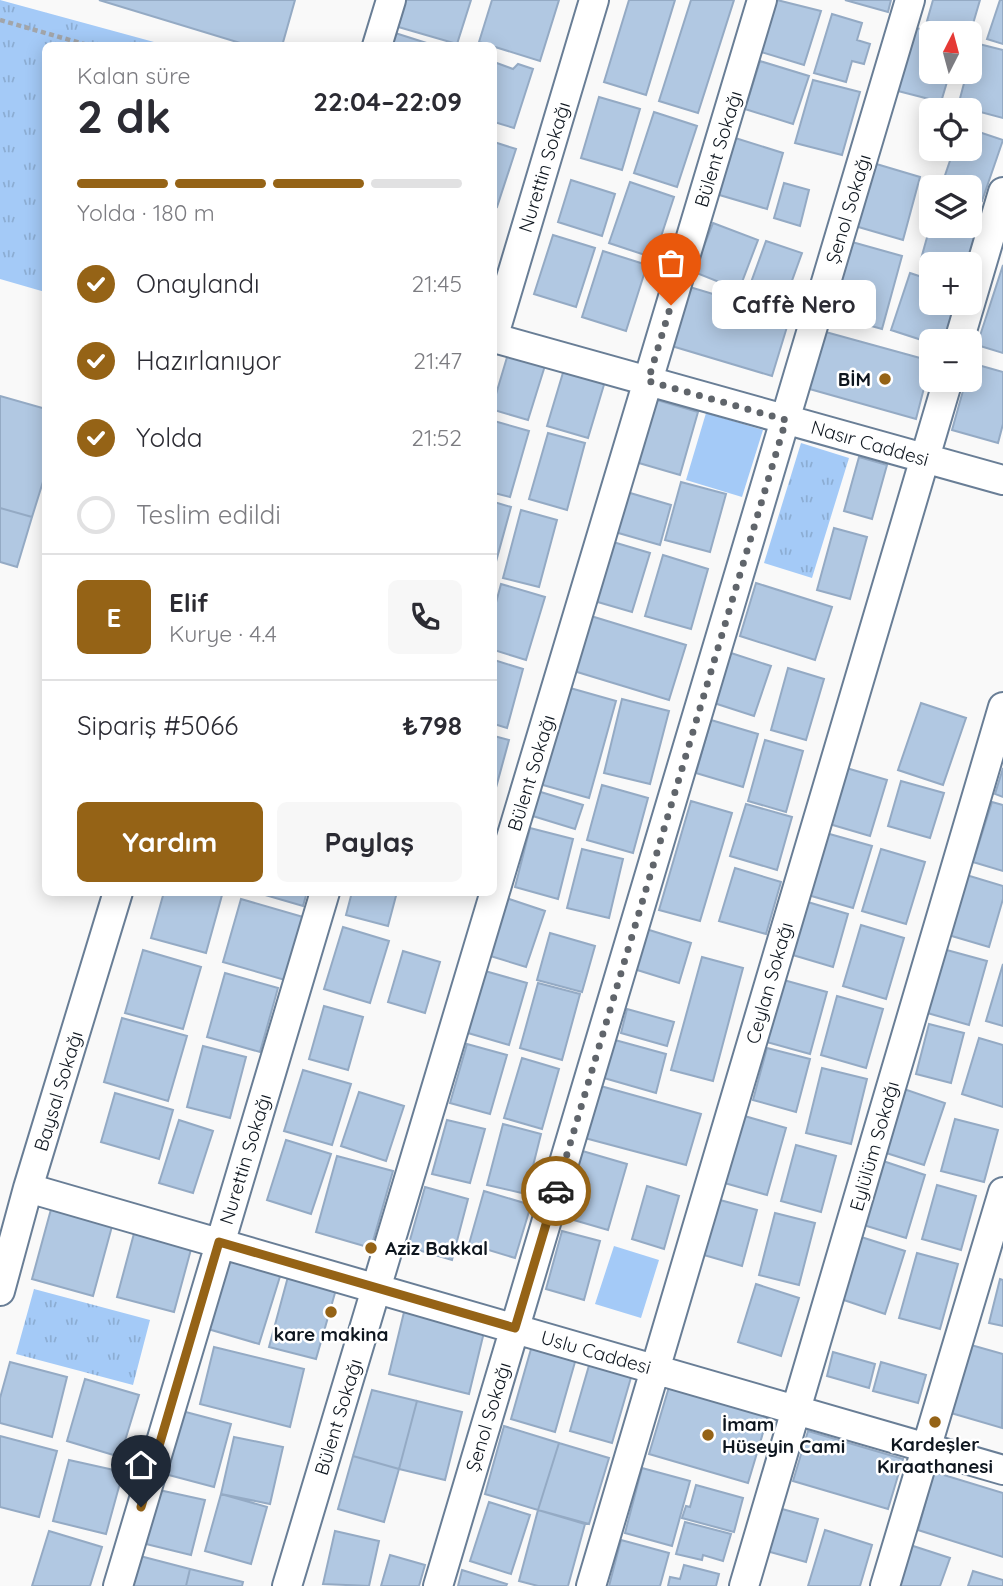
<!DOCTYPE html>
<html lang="tr">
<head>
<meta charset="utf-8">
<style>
	body { margin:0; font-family:Quicksand,sans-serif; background:#f7f7f7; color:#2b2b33; height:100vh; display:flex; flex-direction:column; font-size:26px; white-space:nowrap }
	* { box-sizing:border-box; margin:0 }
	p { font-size:23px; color:#7c7c81 }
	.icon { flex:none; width:38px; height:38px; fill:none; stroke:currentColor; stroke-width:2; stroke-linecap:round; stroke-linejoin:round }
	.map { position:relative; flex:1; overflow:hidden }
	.drawer { position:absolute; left:42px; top:42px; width:455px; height:854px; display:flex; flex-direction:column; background:#fff; border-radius:10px; box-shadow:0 4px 18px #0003 }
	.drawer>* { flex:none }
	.needle { width:46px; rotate:6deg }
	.controls { position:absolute; left:919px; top:21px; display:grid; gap:14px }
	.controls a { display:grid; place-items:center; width:63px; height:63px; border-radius:10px; background:#fff; box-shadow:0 4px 18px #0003; font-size:35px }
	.pin { position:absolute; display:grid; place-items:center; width:60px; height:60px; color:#fff; margin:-72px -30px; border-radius:50% 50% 50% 0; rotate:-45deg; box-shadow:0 0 7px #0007 }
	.pin .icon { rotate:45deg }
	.courier { position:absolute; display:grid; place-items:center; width:70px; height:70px; margin:-35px; border:5px solid #956316; border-radius:50%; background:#fff; color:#222; box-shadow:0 2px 9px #0007 }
	.bubble { position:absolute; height:49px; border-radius:10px; background:#fff; box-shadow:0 4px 18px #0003; font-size:23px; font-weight:700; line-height:49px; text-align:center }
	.head em { font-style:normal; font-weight:700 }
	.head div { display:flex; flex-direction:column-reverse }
	.head { display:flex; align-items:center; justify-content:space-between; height:119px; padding:0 35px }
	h1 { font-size:46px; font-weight:700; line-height:52px }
	.bar { display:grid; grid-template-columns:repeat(4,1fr); gap:10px 7px; align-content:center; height:84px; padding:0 35px }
	.bar i { height:9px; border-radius:5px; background:#e1e1e2 }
	.bar .selected { background:#956316 }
	.bar p { grid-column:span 4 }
	.line { display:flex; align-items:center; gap:18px; padding:0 35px; border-top:2px solid #e1e1e2 }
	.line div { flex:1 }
	.round { display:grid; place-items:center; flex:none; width:74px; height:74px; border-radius:10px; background:#f7f7f7 }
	ol { padding:0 35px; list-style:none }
	li { display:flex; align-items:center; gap:21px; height:77px }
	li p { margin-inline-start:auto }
	li .icon { padding:7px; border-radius:50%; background:#956316; color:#fff; stroke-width:4 }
	li:last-child { color:#7c7c81 }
	li i { width:38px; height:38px; border:4px solid #e1e1e2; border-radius:50% }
	.primary-button { display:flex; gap:14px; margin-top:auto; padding:14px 35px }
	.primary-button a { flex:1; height:80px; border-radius:10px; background:#956316; color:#fff; font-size:28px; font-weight:700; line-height:80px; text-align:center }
	.primary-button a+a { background:#f7f7f7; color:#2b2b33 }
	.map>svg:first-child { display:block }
	.grass { fill:url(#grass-tufts) }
	.park { fill:#a4caf7 }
	.building { fill:#b1c8e2; stroke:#94aac4; stroke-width:2 }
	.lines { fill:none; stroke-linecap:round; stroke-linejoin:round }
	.street-casing { stroke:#697e96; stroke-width:32 }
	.path { stroke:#a2a5a9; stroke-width:4.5; stroke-dasharray:5 3.5; stroke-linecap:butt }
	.street { stroke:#fff; stroke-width:28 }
	.done { stroke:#60656b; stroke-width:7; stroke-dasharray:0 12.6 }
	.route { stroke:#956316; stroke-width:9 }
	.poi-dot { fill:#956316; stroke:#fff; stroke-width:2.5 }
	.labels { text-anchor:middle; stroke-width:5; stroke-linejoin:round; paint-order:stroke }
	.street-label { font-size:19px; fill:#0e161f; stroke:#fff }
	.poi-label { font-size:19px; font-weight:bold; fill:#0e161f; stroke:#fff; text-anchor:start }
</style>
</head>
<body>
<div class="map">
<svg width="1003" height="1586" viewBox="0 0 1003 1586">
	<defs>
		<pattern id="grass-tufts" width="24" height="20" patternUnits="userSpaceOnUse" patternTransform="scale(1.75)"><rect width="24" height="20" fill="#a4caf7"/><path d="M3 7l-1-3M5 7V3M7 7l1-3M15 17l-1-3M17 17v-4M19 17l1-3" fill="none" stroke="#8cadd3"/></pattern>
	</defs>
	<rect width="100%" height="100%" fill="#f9f9f9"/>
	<path class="grass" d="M0 0 165 45 46 46 45 292 0 279Z
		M801 443 849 458 812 578 764 563Z
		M34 1289 150 1320 133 1385 16 1354Z"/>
	<path class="park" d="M706 413 763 430 742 497 686 480Z
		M614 1246 659 1260 641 1318 595 1304Z"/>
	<path class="building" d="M99 0H295L282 46H250Z
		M403 0H471L457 44 395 26Z
		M492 0H559L540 61 479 42Z
		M629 0H675L646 95 604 82Z
		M691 0H734L698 113 659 101Z
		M777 0 821 11 804 65 761 52Z
		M845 0H891L888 12Z
		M933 0H980L970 34 927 21Z
		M1000 0H1003V44L987 39Z
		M832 14 862 23 857 40 870 44 864 64 852 61 846 82 814 73Z
		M912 27 936 33H931V72H950L941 102 894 90Z
		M392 32 436 46H388Z
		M975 43 1003 50V118L958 106 967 72H970Z
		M760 61 809 76 793 124 745 109Z
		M494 62 513 69 518 64 533 69 514 128 494 122Z
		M813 80 860 92 842 155 795 143Z
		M599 97 640 109 622 170 581 158Z
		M654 112 697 126 677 187 634 173Z
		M970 129 1003 140 982 201 970 197V187H941L954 149H970Z
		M732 137 783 153 767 209 716 194Z
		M494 142 516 149 497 207 494 206Z
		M873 163 920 177 903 240 855 226Z
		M571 180 615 194 602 236 558 222Z
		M630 182 674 197 654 258 609 243Z
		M784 183 809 190 800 226 774 218Z
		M970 204 986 209 970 264H941L921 259 931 223V226H970Z
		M713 223 758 240 739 290 694 272Z
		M553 235 595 248 576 307 534 294Z
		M766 241 802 253 785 300 749 288Z
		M852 242 902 256 882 329 832 315Z
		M603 251 647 265 626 331 582 317Z
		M1003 265V353L977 345Z
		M910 273 931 280V303H956L944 341H931V343L891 330Z
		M683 285 790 317 772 376 665 344Z
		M822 331 931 361 916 419 806 388Z
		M511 344 548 356 528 420 494 410V401Z
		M971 363 1003 372V424L998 443 952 430 966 380H970Z
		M565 366 606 378 588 438 547 426Z
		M0 396 46 409V472L32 517 0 508Z
		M650 398 698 412 680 475 632 461Z
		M494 421 529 431 510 497 494 493Z
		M548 433 585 443 567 510 529 499Z
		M859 457 887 465 872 519 844 511Z
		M681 482 726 494 710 552 665 540Z
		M620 490 671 505 660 545 608 530Z
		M494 502 511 507 494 569Z
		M0 508 32 517 17 567 0 562Z
		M521 510 557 520 539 587 503 578Z
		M834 528 867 537 850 599 817 590Z
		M603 539 650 553 632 612 584 598Z
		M663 555 708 569 691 629 645 616Z
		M756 583 832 607 815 660 740 636Z
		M501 584 545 597 526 660 494 650V610Z
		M581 613 686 645 669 700 564 668Z
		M731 653 771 666 754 716 714 703Z
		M494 660 523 669 507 728 494 724Z
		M788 668 824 679 806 740 771 730Z
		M563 686 616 701 589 798 536 783Z
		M622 699 669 711 650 784 604 773Z
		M921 703 966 718 943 785 898 770Z
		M711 720 758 734 743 787 696 773Z
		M494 736 509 740 494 795Z
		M765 740 803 751 786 812 748 801Z
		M843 767 887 780 870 836 826 823Z
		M1003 768V797L995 794Z
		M901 781 944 793 930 838 888 826Z
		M602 785 648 798 633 853 587 840Z
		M531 789 583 805 575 829 523 813Z
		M691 801 732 813 700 921 659 910Z
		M992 802 1003 805V871L973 862Z
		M746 804 792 817 777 870 730 856Z
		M530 828 573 839 558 899 515 887Z
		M826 833 872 846 853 908 808 895Z
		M582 849 623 859 609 918 567 908Z
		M881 849 925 862 906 924 862 911Z
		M735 868 781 882 766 934 719 921Z
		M963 874 1003 886V899L989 947 945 934Z
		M164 892H214L222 895 206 953 151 938Z
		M255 892H307L303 906Z
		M352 892H397L388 926 346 915Z
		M503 897 545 911 526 967 484 954Z
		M241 899 303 917 285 980 223 962Z
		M801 900 848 914 833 967 786 953Z
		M861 925 904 938 886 999 843 986Z
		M343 927 389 941 370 1003 324 989Z
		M646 929 691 943 679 983 634 969Z
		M550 933 595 946 582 992 537 980Z
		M943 949 987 961 969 1025 924 1012Z
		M143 950 201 967 183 1029 125 1013Z
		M403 951 440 962 425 1013 388 1002Z
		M702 957 743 968 713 1081 671 1070Z
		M1003 964V1026L986 1021Z
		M485 971 527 983 509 1045 468 1033Z
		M225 973 278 988 260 1052 207 1037Z
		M780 979 827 992 810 1054 763 1041Z
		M538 983 580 994 562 1060 520 1048Z
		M837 996 883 1009 866 1068 821 1055Z
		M324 1006 363 1017 348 1070 309 1059Z
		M627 1009 674 1022 667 1046 621 1033Z
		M122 1018 187 1036 168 1101 104 1082Z
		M929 1024 964 1033 951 1083 916 1074Z
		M979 1038 1003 1045V1107L962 1094Z
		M615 1040 666 1054 656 1093 604 1078Z
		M467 1044 507 1055 490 1114 450 1103Z
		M203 1046 246 1057 230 1118 187 1107Z
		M767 1048 810 1059 796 1112 753 1100Z
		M522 1058 559 1069 542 1129 504 1118Z
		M822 1068 867 1079 851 1144 806 1133Z
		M303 1070 351 1084 332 1145 284 1131Z
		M597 1085 701 1114 686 1165 581 1137Z
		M901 1088 945 1103 924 1165 880 1151Z
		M359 1092 404 1106 386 1161 341 1146Z
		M115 1093 173 1110 159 1159 101 1142Z
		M741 1115 786 1128 767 1195 721 1182Z
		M955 1119 998 1130 984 1182 941 1171Z
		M179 1120 213 1131 193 1193 159 1183Z
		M447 1120 485 1129 470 1183 432 1174Z
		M503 1124 541 1134 526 1194 487 1185Z
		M286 1140 331 1154 311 1214 267 1200Z
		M796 1145 836 1156 821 1212 781 1201Z
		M579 1150 627 1164 608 1230 560 1216Z
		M337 1156 393 1171 371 1248 316 1232Z
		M877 1159 925 1175 906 1238 857 1223Z
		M937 1185 976 1196 961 1250 922 1239Z
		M647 1186 679 1196 664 1249 632 1239Z
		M425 1187 468 1199 452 1260 408 1247Z
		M484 1191 531 1205 515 1258 469 1244Z
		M720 1200 757 1210 742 1266 704 1255Z
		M53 1202 114 1219 93 1296 32 1279Z
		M775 1213 815 1223 799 1285 759 1275Z
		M136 1226 193 1242 174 1312 117 1297Z
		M562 1231 600 1241 584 1300 546 1289Z
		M858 1236 905 1251 885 1314 838 1298Z
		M917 1253 958 1264 940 1329 899 1318Z
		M230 1255 282 1270 259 1344 208 1329Z
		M289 1273 337 1286 316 1359 269 1347Z
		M1000 1279 1003 1280V1326L989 1323Z
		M756 1284 799 1298 781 1356 738 1342Z
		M405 1308 485 1328 469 1394 389 1374Z
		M533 1342 577 1355 555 1432 511 1419Z
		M971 1345 1003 1354 1002 1428 951 1413Z
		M214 1347 304 1369 290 1427 200 1404Z
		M833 1352 875 1364 869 1388 827 1376Z
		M10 1362 67 1377 52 1437 0 1423V1398Z
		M590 1362 632 1374 612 1443 570 1431Z
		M881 1362 926 1375 918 1403 873 1391Z
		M85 1379 139 1395 120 1457 67 1441Z
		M669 1387 768 1416 748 1483 649 1454Z
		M372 1390 417 1401 399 1469 353 1456Z
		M417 1401 462 1412 445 1480 399 1469Z
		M182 1411 231 1424 214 1487 165 1474Z
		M504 1426 559 1443 538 1510 485 1494Z
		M808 1431 903 1459 888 1509 793 1481Z
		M0 1436 57 1451 39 1517 0 1507Z
		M234 1437 283 1447 270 1504 221 1494Z
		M559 1443 609 1458 589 1524 538 1510Z
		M353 1456 399 1469 384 1522 338 1509Z
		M69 1460 123 1472 106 1534 53 1521Z
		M642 1468 690 1481 672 1546 625 1533Z
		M934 1472 1003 1493V1557L918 1530Z
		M696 1485 743 1498 734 1532 682 1518 686 1506 690 1507Z
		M159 1490 205 1500 191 1555 146 1544Z
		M221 1494 267 1507 251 1564 205 1551Z
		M489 1502 530 1515 511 1574 470 1561Z
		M775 1507 818 1519 806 1562 763 1550Z
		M538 1510 585 1524 568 1586H538L519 1581Z
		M685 1522 731 1534 723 1561 703 1555 702 1560 676 1554Z
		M825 1530 872 1545 860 1586H808Z
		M49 1531 102 1547 90 1586H32Z
		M335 1531 379 1541 369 1586 323 1584Z
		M621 1540 669 1553 660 1586H609Z
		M907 1544 950 1558 940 1586H892Z
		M390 1555 425 1565 419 1586H381Z
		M140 1556 190 1569 186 1586H133Z
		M684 1565 719 1574 716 1586H668L670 1577 680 1579Z
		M190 1569 243 1582 242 1586H186Z
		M462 1570 507 1584 506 1586H458Z
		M973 1571 1003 1580V1586H968Z"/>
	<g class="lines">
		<g class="street-casing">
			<path id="street" d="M377 46 391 0
				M494 335 594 0
				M494 338 1003 480
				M959 341 1003 192
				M28 1188 1003 1470
				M0 1291 28 1188 118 892
				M118 1586 325 892
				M287 1586 762 0
				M438 1586 910 0
				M591 1586 948 380
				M744 1586 1003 707
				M885 1586 1003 1192"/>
		</g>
		<path class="path" d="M0 20 91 46"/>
		<use href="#street" class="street"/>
	</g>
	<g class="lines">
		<path class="done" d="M556 1191 786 420 648 381 671 305"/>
		<path class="route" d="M141 1507 219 1242 515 1328 556 1191"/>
	</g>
	<g class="poi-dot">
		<circle cx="885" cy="379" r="7"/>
		<circle cx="371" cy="1248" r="7"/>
		<circle cx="331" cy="1312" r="7"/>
		<circle cx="935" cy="1422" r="7"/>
		<circle cx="708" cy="1435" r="7"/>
	</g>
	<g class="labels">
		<g class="street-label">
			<text transform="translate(718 149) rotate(-73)" y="7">Bülent Sokağı</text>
			<text transform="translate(544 167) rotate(-73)" y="7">Nurettin Sokağı</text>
			<text transform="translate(848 209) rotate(-73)" y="7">Şenol Sokağı</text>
			<text transform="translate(870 443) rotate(16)" y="7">Nasır Caddesi</text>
			<text transform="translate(531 773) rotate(-73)" y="7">Bülent Sokağı</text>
			<text transform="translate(769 983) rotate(-74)" y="7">Ceylan Sokağı</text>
			<text transform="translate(58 1091) rotate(-73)" y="7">Baysal Sokağı</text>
			<text transform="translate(874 1146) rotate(-74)" y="7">Eylülüm Sokağı</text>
			<text transform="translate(245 1159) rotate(-73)" y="7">Nurettin Sokağı</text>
			<text transform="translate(596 1352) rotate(16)" y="7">Uslu Caddesi</text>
			<text transform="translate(338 1417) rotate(-73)" y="7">Bülent Sokağı</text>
			<text transform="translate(488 1417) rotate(-73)" y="7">Şenol Sokağı</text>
		</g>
		<g class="poi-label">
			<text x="871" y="386" text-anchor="end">BİM</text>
			<text x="385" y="1255">Aziz Bakkal</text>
			<text x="331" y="1341" text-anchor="middle">kare makina</text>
			<text x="722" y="1431">İmam<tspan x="722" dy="22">Hüseyin Cami</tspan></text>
			<text x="935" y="1451" text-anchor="middle">Kardeşler<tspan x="935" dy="22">Kıraathanesi</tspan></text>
		</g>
	</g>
</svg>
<div class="controls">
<a><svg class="needle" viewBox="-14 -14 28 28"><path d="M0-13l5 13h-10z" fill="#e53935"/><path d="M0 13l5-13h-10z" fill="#7c7c81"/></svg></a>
<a><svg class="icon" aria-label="locate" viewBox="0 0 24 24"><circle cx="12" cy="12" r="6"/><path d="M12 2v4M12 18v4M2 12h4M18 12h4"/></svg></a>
<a><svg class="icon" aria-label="layers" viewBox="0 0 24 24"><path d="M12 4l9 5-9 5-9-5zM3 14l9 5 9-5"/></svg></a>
<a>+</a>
<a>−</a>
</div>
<div class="pin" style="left:671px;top:305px;background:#ea580c"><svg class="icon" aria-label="bag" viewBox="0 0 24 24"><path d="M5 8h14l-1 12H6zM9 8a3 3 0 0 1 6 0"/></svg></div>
<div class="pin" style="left:141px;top:1507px;background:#1f2937"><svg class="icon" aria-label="home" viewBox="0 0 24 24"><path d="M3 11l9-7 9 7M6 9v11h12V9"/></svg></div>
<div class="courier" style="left:556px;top:1191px"><svg class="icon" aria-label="car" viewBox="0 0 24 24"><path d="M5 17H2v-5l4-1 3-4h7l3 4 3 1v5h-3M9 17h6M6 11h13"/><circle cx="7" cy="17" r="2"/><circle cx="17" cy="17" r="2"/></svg></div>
<div class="bubble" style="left:712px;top:280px;width:164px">Caffè Nero</div>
<section class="drawer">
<div class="head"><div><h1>2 dk</h1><p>Kalan süre</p></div><em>22:04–22:09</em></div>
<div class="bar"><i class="selected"></i><i class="selected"></i><i class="selected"></i><i></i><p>Yolda · 180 m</p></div>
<ol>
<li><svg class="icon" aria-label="check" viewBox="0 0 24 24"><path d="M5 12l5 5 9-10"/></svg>Onaylandı<p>21:45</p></li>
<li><svg class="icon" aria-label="check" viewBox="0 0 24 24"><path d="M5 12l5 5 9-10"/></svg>Hazırlanıyor<p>21:47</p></li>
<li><svg class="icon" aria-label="check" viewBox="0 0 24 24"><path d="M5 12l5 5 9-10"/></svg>Yolda<p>21:52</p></li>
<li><i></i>Teslim edildi</li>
</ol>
<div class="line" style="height:126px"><b class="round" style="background:#956316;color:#fff">E</b><div><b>Elif</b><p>Kurye · 4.4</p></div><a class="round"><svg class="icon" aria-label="phone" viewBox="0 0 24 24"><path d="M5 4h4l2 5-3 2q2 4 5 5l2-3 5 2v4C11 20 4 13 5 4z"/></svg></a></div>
<div class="line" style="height:91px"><div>Sipariş #5066</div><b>₺798</b></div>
<div class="primary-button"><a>Yardım</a><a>Paylaş</a></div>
</section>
</div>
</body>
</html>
